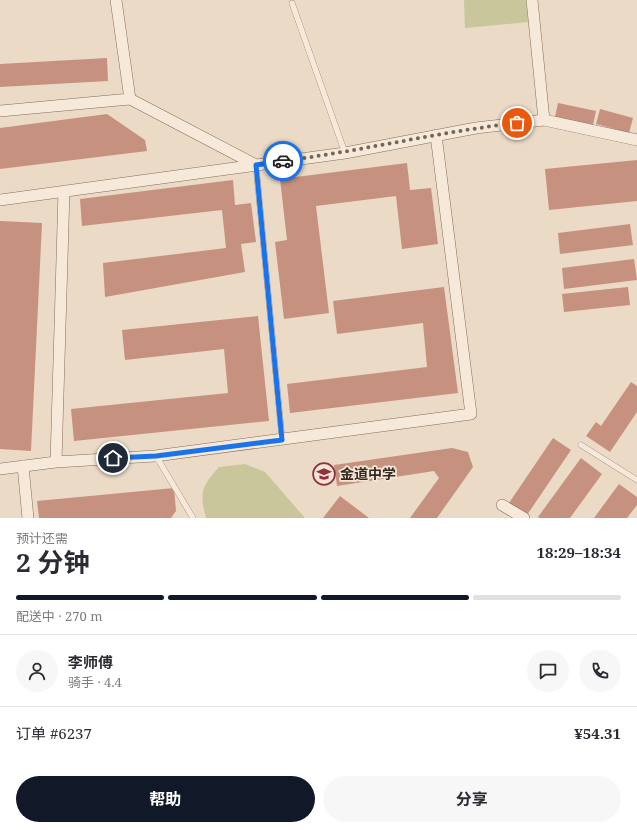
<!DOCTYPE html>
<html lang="zh">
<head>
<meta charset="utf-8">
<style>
	body { margin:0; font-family:"Noto Serif","Noto Sans SC",serif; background:#f7f7f7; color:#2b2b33; height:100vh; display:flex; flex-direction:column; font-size:15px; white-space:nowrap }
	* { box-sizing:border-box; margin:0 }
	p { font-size:13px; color:#7c7c81 }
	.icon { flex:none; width:22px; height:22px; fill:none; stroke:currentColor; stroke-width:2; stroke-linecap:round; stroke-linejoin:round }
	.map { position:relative; height:518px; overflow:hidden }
	.drawer { display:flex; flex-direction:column; background:#fff; flex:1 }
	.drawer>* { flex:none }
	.pin { position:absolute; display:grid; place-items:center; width:34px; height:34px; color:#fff; margin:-17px; border:2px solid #fff; border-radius:50%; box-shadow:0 1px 4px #0007 }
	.courier { position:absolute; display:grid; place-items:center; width:40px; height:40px; margin:-20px; border:3px solid #1a73e8; border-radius:50%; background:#fff; color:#222; box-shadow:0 1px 5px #0007 }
	.summary em { font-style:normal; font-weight:700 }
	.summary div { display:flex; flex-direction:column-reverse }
	.summary { display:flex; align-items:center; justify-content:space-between; height:68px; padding:0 16px }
	h1 { font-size:26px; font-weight:700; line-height:30px }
	.bar { display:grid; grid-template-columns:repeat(4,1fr); gap:6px 4px; align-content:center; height:48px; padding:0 16px }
	.bar i { height:5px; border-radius:3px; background:#e1e1e2 }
	.bar .on { background:#111827 }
	.bar p { grid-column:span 4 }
	.line { display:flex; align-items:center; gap:10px; padding:0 16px; border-top:1px solid #e1e1e2 }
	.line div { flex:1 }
	.round { display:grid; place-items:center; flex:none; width:42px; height:42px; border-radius:21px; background:#f7f7f7 }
	.button { display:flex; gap:8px; margin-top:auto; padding:8px 16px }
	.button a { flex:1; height:46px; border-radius:24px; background:#111827; color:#fff; font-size:16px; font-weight:700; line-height:46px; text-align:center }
	.button a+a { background:#f7f7f7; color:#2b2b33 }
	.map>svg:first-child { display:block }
	.green { fill:#c9c69b }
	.building { fill:#c7917f }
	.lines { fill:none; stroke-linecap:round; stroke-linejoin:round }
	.lane-casing { stroke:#856c5d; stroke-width:6 }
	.street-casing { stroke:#856c5d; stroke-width:12 }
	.lane { stroke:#f6e9d9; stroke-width:5.5 }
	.street { stroke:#f6e9d9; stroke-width:11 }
	.done { stroke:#75665a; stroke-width:4; stroke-dasharray:0 7.2 }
	.route { stroke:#1a73e8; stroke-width:5 }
	.labels { text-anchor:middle; stroke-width:3.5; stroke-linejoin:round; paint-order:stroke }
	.poi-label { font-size:14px; font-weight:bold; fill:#362720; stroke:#f3e6d5; text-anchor:start }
</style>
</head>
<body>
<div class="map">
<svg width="637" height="518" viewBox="0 0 637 518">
	<rect width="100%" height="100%" fill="#ebdac6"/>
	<path class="green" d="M464 0H526L528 22 465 28Z
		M245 464 265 472 305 518H206C199 492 202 486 219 467Z"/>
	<path class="building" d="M107 58 108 81 0 87V64Z
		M558 103 596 111 593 125 555 117Z
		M600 109 633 118 629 133 596 124Z
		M107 114 145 140 147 151 0 169V128Z
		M637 160V201L549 210 545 169Z
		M407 163 410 190 431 188 438 244 402 249 396 196 316 206 329 313 284 319 275 242 287 240 280 179Z
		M233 180 235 205 251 203 256 242 241 244 245 272 105 297 103 263 226 248 222 210 82 226 80 199Z
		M0 221 42 223 31 451 0 449Z
		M630 224 633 245 560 254 558 233Z
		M634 259 637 280 564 289 562 268Z
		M444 287 458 393 290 413 287 384 427 367 423 323 337 334 333 301Z
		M628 287 630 305 564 312 562 294Z
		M258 316 269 421 74 441 71 409 228 393 224 349 125 360 122 330Z
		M631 382 637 386V412L610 452 586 436 596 422 601 426Z
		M553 438 571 450 527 515 509 503Z
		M452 448 468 452 473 467 437 518H410L439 478 434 471 337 486 334 465Z
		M581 458 602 474 570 518H540L538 517Z
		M619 484 637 497V505L627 518H594Z
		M174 488 176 511 171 518H39L37 501Z
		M340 496 369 518H323Z"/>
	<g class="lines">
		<g class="lane-casing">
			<path id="lane" d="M292 3 345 153
				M256 165 282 439
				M581 445 637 480
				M156 456 193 518"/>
		</g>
		<g class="street-casing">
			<path id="street" d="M116 0 130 99
				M532 0 544 120
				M0 111 130 99 256 165
				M0 200 345 153 476 128 544 120 637 140
				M56 462 64 191
				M23 466 28 518
				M0 469 56 462 155 456 471 414 436 135
				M502 505 524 518"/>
		</g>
		<use href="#lane" class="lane"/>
		<use href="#street" class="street"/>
	</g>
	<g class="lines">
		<path class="done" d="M283 161C361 151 438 132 517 123"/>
		<path class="route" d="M113 458 156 456 282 440 256 165 283 161"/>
	</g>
	<defs>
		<g id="school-ring" transform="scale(1.15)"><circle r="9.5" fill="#f3e6d5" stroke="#903141" stroke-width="1.5"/><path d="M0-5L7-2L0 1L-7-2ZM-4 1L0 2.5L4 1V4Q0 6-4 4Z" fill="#903141"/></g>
	</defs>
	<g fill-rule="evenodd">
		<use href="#school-ring" x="324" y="474"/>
	</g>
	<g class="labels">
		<g class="poi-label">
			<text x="340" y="479">金道中学</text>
		</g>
	</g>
</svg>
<div class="pin" style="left:517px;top:123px;background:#ea580c"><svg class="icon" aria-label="bag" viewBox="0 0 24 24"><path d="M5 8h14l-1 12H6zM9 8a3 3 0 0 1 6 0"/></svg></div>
<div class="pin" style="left:113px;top:458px;background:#1f2937"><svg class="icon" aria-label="home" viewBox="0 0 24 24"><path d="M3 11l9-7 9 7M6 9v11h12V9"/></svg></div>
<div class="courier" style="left:283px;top:161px"><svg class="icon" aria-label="car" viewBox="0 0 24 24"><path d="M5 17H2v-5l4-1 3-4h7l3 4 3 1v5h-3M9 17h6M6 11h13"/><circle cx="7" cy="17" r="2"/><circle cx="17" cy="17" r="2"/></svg></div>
</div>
<section class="drawer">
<div class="summary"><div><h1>2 分钟</h1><p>预计还需</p></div><em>18:29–18:34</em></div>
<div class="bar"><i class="on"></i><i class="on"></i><i class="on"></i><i></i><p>配送中 · 270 m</p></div>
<div class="line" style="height:72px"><a class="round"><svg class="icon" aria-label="person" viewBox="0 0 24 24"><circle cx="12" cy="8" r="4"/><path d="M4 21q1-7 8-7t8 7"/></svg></a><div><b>李师傅</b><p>骑手 · 4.4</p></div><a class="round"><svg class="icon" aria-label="chat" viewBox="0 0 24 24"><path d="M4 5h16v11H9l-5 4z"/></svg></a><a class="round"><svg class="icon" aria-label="phone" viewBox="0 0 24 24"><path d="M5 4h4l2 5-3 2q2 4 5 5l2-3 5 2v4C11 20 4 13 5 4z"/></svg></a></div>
<div class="line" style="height:52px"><div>订单 #6237</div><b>¥54.31</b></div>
<div class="button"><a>帮助</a><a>分享</a></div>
</section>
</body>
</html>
